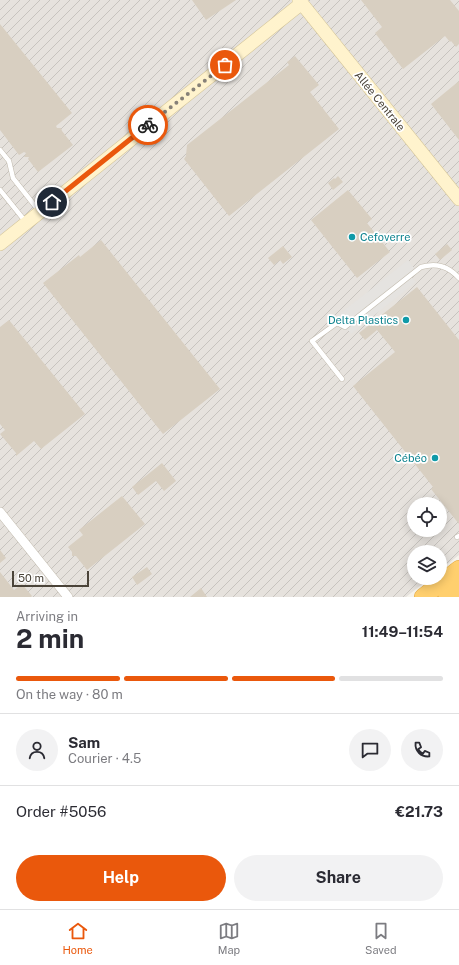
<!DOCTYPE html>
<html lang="en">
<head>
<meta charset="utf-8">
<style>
	body { margin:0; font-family:"Public Sans",sans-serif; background:#f2f2f3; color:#2b2b33; height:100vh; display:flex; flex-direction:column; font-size:15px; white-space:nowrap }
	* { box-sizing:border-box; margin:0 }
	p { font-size:13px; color:#7c7c81 }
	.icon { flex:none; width:22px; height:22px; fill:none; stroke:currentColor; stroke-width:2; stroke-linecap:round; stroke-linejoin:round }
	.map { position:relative; height:597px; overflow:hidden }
	.drawer { display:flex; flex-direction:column; background:#fff; flex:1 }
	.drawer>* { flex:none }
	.tools { position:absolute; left:407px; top:497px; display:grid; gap:8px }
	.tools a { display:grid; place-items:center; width:40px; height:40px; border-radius:50%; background:#fff; box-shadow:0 2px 10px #0003; font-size:20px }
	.scale { position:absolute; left:12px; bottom:10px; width:77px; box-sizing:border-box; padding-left:4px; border:2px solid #4b4439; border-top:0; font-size:11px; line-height:14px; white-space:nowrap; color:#4b4439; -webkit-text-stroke:3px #fff; paint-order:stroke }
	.pin { position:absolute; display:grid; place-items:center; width:34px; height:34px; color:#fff; margin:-17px; border:2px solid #fff; border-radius:50%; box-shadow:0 1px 4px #0007 }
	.courier { position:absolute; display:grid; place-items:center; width:40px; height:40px; margin:-20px; border:3px solid #ea580c; border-radius:50%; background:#fff; color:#222; box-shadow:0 1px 5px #0007 }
	.summary em { font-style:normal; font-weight:700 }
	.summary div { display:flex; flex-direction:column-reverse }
	.summary { display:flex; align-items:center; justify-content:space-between; height:68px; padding:0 16px }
	h1 { font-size:26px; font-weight:700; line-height:30px }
	.bar { display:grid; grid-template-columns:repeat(4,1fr); gap:6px 4px; align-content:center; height:48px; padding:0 16px }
	.bar i { height:5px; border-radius:3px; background:#e1e1e2 }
	.bar .active { background:#ea580c }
	.bar p { grid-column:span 4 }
	.line { display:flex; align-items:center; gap:10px; padding:0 16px; border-top:1px solid #e1e1e2 }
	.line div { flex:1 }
	.round { display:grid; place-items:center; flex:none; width:42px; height:42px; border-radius:21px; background:#f2f2f3 }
	.button { display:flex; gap:8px; margin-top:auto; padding:8px 16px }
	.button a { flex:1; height:46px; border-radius:24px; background:#ea580c; color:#fff; font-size:16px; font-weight:700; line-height:46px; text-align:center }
	.button a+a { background:#f2f2f3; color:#2b2b33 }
	.menu { display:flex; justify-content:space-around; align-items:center; height:56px; border-top:1px solid #e1e1e2; background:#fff; font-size:11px; color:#7c7c81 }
	.menu a { display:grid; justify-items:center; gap:2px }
	.menu .active { color:#ea580c }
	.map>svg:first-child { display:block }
	.industrial { fill:url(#industrial-furrows); fill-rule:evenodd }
	.parking { fill:#e5e3e0 }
	.building { fill:#d8cfc1 }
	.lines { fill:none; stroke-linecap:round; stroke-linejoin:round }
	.lane-casing { stroke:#c2bbae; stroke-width:5.5 }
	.street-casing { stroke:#c2bbae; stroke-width:10 }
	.secondary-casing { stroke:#d6c79b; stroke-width:14 }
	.highway-casing { stroke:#e0a43c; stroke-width:18 }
	.lane { stroke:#fff; stroke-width:4.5 }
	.street { stroke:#fff; stroke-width:9 }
	.secondary { stroke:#fff3cd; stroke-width:13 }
	.highway { stroke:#ffcf6e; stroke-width:17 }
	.done { stroke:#878178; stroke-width:4; stroke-dasharray:0 7.2 }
	.route { stroke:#ea580c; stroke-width:5 }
	.culture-dot { fill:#0f9aa8; stroke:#fff; stroke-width:1.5 }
	.labels { text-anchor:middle; stroke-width:3.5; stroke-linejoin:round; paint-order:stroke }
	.street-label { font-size:11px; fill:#4b4439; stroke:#fff }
	.culture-label { font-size:11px; fill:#0d838f; stroke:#fff; text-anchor:end }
</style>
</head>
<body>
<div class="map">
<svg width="459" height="597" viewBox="0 0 459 597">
	<defs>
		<pattern id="industrial-furrows" width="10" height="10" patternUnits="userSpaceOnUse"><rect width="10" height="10" fill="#e6e2dd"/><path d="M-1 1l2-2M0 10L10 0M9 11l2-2" fill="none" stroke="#c7c3be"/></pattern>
	</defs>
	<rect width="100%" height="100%" fill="#f6f3ec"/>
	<path class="industrial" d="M0 0H459V555L440 570V552H414V578H430L406 597H0ZM414 504H440V530H414Z"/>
	<path class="parking" d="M408 260 416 271 410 276 416 282 351 334 337 316Z"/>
	<path class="building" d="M192 0H236L206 20Z
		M361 0H450L459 11V44L456 47 451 41 450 42 445 36 403 69 375 33 382 27Z
		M0 24 72 113 56 126 57 128H61L62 131 73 145 38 172 28 159 29 157H24L26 153 24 152 19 155 0 130Z
		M295 56 319 85 310 92 339 129 229 216 184 159 186 156 187 145 289 65 287 62Z
		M459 81V140L431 104Z
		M338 176 343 182 333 190 328 183 334 178 335 179Z
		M348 190 372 219 367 223 390 252 357 278 311 220Z
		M101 240 220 389 163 434 43 283 79 255 80 257Z
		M447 244 452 250 440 260 435 254Z
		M283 246 292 257 283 264 280 260 274 265 268 258Z
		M417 287 459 340V524L431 489 433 487 353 386 395 352 377 330 365 340 359 333Z
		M9 320 85 414 41 449 34 441 16 456V453L0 434 5 430 0 424V327Z
		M162 463 176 481 164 491 156 481 138 495 132 487Z
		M122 496 145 524 87 570 76 556H72V552L68 547 83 535 79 530Z
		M0 550 6 558 0 563Z
		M147 567 152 574 137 585 132 577Z
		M0 572 14 590 22 584 32 596 31 597H0Z
		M201 588 207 597H190Z"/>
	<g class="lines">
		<g class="lane-casing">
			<path id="lane" d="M0 150 9 161 13 178 39 211
				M0 190 25 221
				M342 379 312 341 337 323 345 327 421 267C437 263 448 266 459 278
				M457 537 459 536"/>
		</g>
		<g class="street-casing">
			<path id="street" d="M0 512 68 597"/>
		</g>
		<g class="secondary-casing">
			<path id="secondary" d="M299 0 459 199
				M0 244 302 3"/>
		</g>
		<g class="highway-casing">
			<path id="highway" d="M423 597 459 569
				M447 597 459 587"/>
		</g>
		<use href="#lane" class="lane"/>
		<use href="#street" class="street"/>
		<use href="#secondary" class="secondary"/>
		<use href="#highway" class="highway"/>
	</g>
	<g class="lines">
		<path class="done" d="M148 125 225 65"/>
		<path class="route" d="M52 202 148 125"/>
	</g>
	<g class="culture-dot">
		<circle cx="352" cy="237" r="4"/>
		<circle cx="406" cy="320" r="4"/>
		<circle cx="435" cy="458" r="4"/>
	</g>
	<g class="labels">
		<g class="street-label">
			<text transform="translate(380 101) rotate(51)" y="4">Allée Centrale</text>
		</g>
		<g class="culture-label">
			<text x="360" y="241" text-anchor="start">Cefoverre</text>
			<text x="398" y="324">Delta Plastics</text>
			<text x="427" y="462">Cébéo</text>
		</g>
	</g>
</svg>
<div class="tools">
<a><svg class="icon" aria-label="locate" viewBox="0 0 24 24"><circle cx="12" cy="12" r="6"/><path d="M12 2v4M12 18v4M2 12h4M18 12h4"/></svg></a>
<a><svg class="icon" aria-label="layers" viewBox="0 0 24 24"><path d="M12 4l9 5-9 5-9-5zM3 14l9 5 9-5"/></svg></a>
</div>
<div class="scale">50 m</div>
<div class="pin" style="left:225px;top:65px;background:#ea580c"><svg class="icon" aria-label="bag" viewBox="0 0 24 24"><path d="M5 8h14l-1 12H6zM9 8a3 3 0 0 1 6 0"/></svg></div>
<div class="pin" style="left:52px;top:202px;background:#1f2937"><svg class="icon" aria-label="home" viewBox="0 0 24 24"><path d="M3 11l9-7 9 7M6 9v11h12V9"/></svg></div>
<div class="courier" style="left:148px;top:125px"><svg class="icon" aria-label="bike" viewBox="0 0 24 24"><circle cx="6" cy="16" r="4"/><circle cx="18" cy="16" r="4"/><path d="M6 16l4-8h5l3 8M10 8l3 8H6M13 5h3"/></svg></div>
</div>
<section class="drawer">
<div class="summary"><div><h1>2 min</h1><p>Arriving in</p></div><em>11:49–11:54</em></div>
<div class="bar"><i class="active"></i><i class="active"></i><i class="active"></i><i></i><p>On the way · 80 m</p></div>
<div class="line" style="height:72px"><a class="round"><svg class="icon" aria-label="person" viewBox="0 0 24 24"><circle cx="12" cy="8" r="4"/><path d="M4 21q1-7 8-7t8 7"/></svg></a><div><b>Sam</b><p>Courier · 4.5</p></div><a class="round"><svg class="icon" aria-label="chat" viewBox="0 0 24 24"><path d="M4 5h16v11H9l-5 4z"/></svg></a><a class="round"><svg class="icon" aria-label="phone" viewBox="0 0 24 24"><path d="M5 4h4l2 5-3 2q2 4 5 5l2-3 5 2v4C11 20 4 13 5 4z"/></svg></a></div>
<div class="line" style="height:52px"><div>Order #5056</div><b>€21.73</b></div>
<div class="button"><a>Help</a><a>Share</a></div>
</section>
<nav class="menu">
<a class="active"><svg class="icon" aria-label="home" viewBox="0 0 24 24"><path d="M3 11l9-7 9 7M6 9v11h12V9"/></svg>Home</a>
<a><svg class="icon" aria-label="map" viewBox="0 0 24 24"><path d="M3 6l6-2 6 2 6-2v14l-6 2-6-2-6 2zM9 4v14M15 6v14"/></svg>Map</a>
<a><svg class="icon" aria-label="saved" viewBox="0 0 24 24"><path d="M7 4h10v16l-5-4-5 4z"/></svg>Saved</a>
</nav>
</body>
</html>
